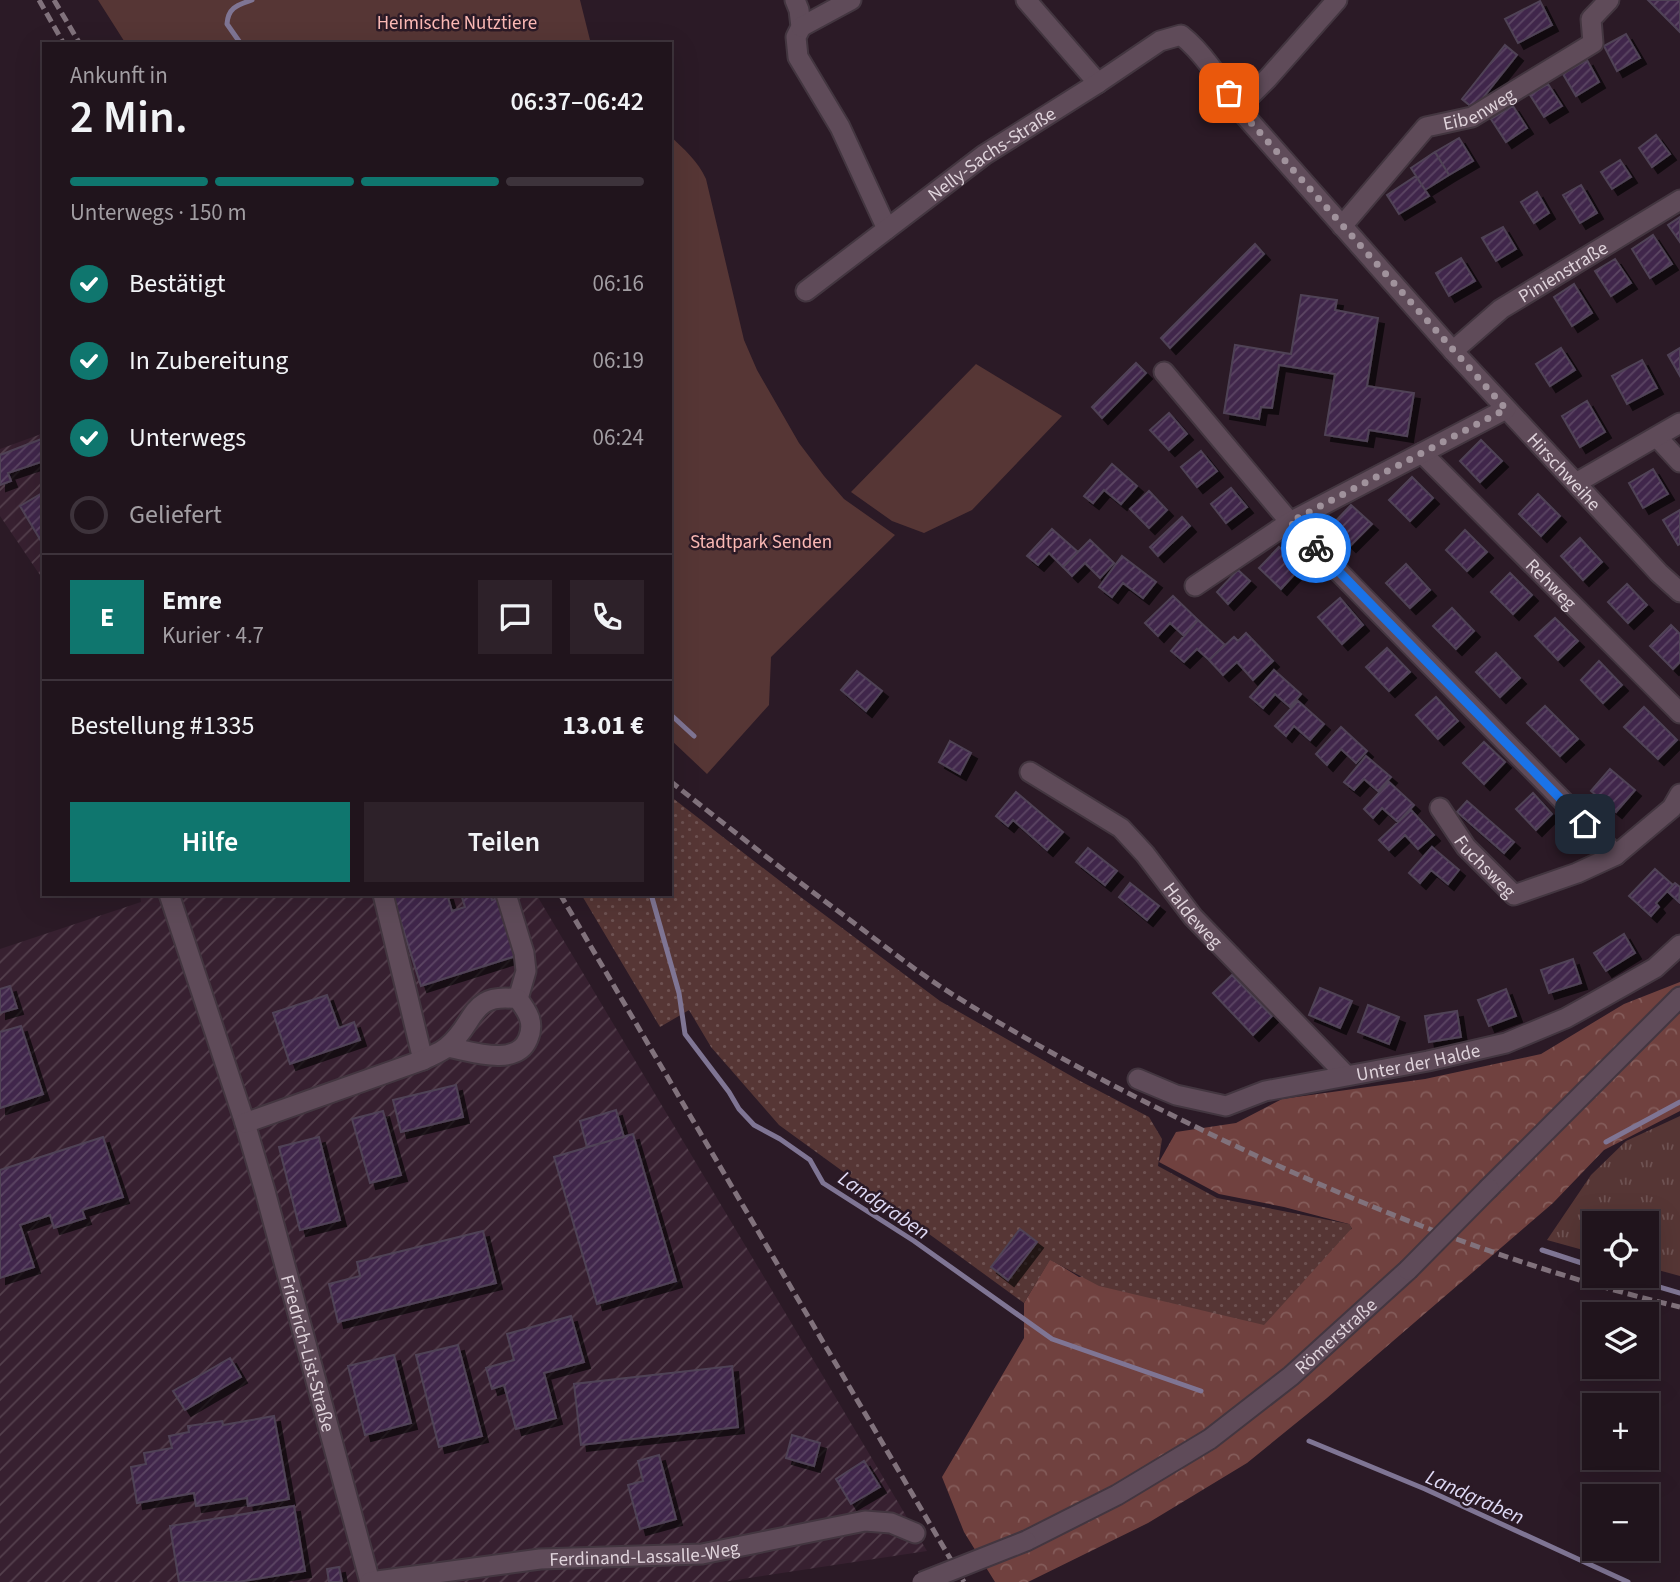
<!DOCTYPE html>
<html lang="de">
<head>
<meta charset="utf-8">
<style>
	body { margin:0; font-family:"Source Sans 3",sans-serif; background:#2d2129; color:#f1f3f6; height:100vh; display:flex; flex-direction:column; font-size:26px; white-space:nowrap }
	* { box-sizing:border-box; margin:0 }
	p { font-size:23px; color:#a29ea3 }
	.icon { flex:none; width:38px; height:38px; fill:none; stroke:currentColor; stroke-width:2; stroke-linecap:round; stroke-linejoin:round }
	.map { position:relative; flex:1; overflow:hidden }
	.panel { position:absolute; left:42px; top:42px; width:630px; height:854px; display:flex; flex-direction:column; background:#20141c; border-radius:0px; box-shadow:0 7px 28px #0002,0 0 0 2px #3d333b }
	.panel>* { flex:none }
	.fabs { position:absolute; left:1582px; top:1211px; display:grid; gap:14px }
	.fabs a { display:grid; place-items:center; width:77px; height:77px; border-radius:0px; background:#20141c; box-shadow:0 7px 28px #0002,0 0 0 2px #3d333b; font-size:35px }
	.pin { position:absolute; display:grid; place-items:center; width:60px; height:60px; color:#fff; margin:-30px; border-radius:14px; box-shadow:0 4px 10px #0006 }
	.courier { position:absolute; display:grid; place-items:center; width:70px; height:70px; margin:-35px; border:5px solid #1a73e8; border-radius:50%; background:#fff; color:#222; box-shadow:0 2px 9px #0007 }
	.head em { font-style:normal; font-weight:600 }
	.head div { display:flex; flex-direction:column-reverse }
	.head { display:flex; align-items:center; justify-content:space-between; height:119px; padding:0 28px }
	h1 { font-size:46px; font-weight:600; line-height:52px }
	.bar { display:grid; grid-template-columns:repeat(4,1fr); gap:10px 7px; align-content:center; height:84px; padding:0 28px }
	.bar i { height:9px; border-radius:5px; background:#3d333b }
	.bar .on { background:#0f766e }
	.bar p { grid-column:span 4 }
	.line { display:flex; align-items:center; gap:18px; padding:0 28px; border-top:2px solid #3d333b }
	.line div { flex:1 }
	.round { display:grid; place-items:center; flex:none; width:74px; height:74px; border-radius:0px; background:#2d2129 }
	ol { padding:0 28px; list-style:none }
	li { display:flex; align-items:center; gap:21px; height:77px }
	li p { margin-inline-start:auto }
	li .icon { padding:7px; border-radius:50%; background:#0f766e; color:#fff; stroke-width:4 }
	li:last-child { color:#a29ea3 }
	li i { width:38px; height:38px; border:4px solid #3d333b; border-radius:50% }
	.primary-button { display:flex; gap:14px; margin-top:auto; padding:14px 28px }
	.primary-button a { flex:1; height:80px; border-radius:0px; background:#0f766e; color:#fff; font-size:28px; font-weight:600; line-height:80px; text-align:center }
	.primary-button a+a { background:#2d2129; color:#f1f3f6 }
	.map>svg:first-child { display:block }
	.industrial { fill:url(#industrial-furrows) }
	.grass { fill:url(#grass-tufts) }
	.forest { fill:url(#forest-crowns) }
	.park { fill:#563635 }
	.garden { fill:url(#garden-dots) }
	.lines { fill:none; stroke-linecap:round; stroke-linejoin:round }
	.stream { stroke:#7f7594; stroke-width:5 }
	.building { fill:url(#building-hatch); stroke:#504356; stroke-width:2; filter:url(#shadow) }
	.minor-casing { stroke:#433640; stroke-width:23 }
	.secondary-casing { stroke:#433640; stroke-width:23 }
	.minor { stroke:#5f4b59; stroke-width:19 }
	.secondary { stroke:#5f4b59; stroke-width:19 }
	.rail { stroke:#81727c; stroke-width:5; stroke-dasharray:10 5; stroke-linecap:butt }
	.secondary-bridge-casing { stroke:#433640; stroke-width:23; stroke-linecap:butt }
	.secondary-bridge { stroke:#5f4b59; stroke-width:19 }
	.done { stroke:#a0929c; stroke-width:7; stroke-dasharray:0 12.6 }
	.route { stroke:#1a73e8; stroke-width:9 }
	.labels { text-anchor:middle; stroke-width:5; stroke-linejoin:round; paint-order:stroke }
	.park-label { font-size:19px; fill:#fbb9b5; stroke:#2b1a26 }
	.street-label { font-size:19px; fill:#dfd3db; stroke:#2b1a26 }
	.water-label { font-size:21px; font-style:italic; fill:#e0dbf7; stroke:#2b1a26 }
</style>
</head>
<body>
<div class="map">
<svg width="1680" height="1582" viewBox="0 0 1680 1582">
	<defs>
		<pattern id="industrial-furrows" width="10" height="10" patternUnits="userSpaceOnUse" patternTransform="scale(1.75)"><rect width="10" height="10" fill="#372030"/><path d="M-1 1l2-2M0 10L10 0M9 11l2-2" fill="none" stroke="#54404d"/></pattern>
		<pattern id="grass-tufts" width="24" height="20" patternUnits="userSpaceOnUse" patternTransform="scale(1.75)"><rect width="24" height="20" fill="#563635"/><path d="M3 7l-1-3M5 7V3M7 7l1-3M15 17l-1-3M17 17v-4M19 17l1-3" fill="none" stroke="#6e5252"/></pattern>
		<pattern id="forest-crowns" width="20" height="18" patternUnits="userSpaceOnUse" patternTransform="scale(1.75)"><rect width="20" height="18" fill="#70413f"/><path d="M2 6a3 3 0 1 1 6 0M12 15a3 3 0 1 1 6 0" fill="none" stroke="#845c5a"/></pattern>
		<pattern id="garden-dots" width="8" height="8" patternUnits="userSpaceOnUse" patternTransform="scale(1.75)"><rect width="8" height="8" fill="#563635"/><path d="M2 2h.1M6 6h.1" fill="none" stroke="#6e5252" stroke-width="1.8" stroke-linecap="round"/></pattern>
		<pattern id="building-hatch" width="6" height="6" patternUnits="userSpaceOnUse" patternTransform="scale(1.75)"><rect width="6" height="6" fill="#41284b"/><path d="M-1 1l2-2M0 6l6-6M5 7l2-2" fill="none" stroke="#5c4664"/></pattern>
		<filter id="shadow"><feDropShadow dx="6" dy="6" stdDeviation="0" flood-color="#0009"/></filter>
	</defs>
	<rect width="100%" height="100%" fill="#2b1a26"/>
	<path class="industrial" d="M44 433V581L0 516V449Z
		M140 894H536L927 1551 723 1582H0V949L141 902Z"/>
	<path class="grass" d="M1680 1116V1276L1647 1267V1223H1594V1253L1547 1240 1591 1175 1626 1141Z"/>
	<path class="forest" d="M1680 982V1111L1604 1150 1553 1203 1327 1398 1247 1463 1148 1523 1028 1582H995L964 1532 942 1477 1024 1338V1303L1050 1259 1079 1277 1352 1229 1349 1224 1284 1207 1219 1194 1159 1162 1176 1132 1236 1123 1282 1099 1425 1079 1541 1054 1624 1004Z"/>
	<path class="park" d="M98 0H580L591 44H126Z
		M670 136C684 149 698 161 706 179L744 340 757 370 799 443 824 476 844 499 895 535 771 657 769 705 707 774 670 739Z
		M976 364 1062 416 972 510 924 533 892 521 851 492Z"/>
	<path class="garden" d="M670 796 802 898 940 1001 1080 1081 1149 1117 1162 1139 1158 1166 1217 1198 1349 1224 1352 1228 1264 1325 1099 1286 1050 1260 1024 1303 779 1125 711 1047 689 1010 660 1027 581 894H670Z"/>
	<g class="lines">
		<path class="stream" d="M241 44 227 24C228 7 238 5 252 0
			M670 714 694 736
			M651 894 679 993 685 1034 729 1092 739 1109 754 1125 780 1139 810 1160 823 1183 914 1241 1052 1339 1201 1391
			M1606 1142 1680 1102
			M1542 1250 1594 1267
			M1622 1276 1680 1293
			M1309 1441 1425 1489 1628 1582"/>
	</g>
	<path class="building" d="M1648 0H1680V32Z
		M1540 1 1552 25 1518 43 1505 19Z
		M1626 34 1640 58 1617 71 1604 46Z
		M1505 45 1517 55 1474 109 1462 99Z
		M1587 60 1599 82 1576 96 1563 74Z
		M1548 84 1562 106 1544 117 1530 95Z
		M1513 106 1527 128 1506 142 1491 119Z
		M1656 135 1670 154 1652 167 1639 148Z
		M1459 138 1473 161 1449 175 1435 152Z
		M1435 152 1449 175 1425 190 1411 168Z
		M1620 160 1631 177 1612 189 1601 172Z
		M1416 176 1429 196 1399 214 1387 195Z
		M1581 185 1597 213 1580 223 1563 195Z
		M1537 192 1549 213 1534 223 1521 202Z
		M1680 217V242L1668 225Z
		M1503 227 1516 249 1496 261 1482 238Z
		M1653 235 1672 264 1650 278 1632 249Z
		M1255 244 1264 254 1170 348 1161 338Z
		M1461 258 1475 281 1449 296 1436 273Z
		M1615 259 1631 283 1611 296 1595 271Z
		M1574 284 1592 313 1572 326 1554 297Z
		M1301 295 1337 300 1335 310 1378 318 1367 386 1414 393 1407 436 1369 430 1367 441 1325 435 1335 374 1279 365 1272 408 1261 407 1259 419 1224 413 1235 345 1291 354Z
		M1561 348 1575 370 1550 386 1536 364Z
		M1680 348V376L1668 355Z
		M1642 360 1657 388 1627 404 1612 376Z
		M1136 363 1146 373 1102 418 1092 407Z
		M1587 401 1605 432 1580 447 1562 416Z
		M1169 413 1187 434 1169 450 1150 430Z
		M44 438V461L8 473 11 481 0 485V455Z
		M1481 440 1502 461 1480 482 1460 461Z
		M1201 451 1217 471 1197 487 1181 467Z
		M1112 464 1137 486 1121 504 1104 490 1093 503 1084 496Z
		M1653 469 1668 494 1643 508 1629 483Z
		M1412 477 1433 498 1410 521 1389 500Z
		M1231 488 1247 507 1226 523 1211 504Z
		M1149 491 1167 510 1149 528 1130 509Z
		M44 492V546L20 506Z
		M1538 494 1560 516 1541 536 1519 514Z
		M1351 505 1372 524 1350 546 1330 527Z
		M1680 510V544L1678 545 1663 520Z
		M1182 517 1190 526 1158 556 1150 547Z
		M1052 529 1078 552 1063 567 1049 553 1038 565 1027 556Z
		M1465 530 1487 552 1467 571 1446 550Z
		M1580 538 1602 562 1583 580 1561 556Z
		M1090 540 1114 563 1100 578 1085 563 1072 576 1063 567Z
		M1279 547 1301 567 1281 589 1259 568Z
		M1122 556 1156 582 1143 598 1123 583 1112 597 1099 587Z
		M1406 564 1430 590 1410 608 1386 583Z
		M1238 570 1250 581 1228 604 1217 592Z
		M1510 573 1532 595 1513 614 1491 592Z
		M1627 584 1647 605 1628 623 1608 602Z
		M1173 596 1198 620 1184 636 1170 623 1158 636 1145 623Z
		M1340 598 1363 625 1342 644 1318 617Z
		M1452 608 1474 631 1456 649 1433 626Z
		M1555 618 1578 641 1558 660 1535 636Z
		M1198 620 1225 645 1209 660 1197 649 1184 662 1171 651Z
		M1671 625 1680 634V662L1673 669 1650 646Z
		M1246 633 1273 661 1253 680 1237 662 1223 675 1209 660 1234 637 1238 641Z
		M1387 648 1410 672 1389 691 1366 667Z
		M1496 653 1520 678 1500 697 1476 672Z
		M1599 661 1622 685 1603 703 1581 680Z
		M1274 670 1301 694 1290 707 1275 694 1263 708 1250 697Z
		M857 671 882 691 866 711 841 690Z
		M1436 697 1458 721 1438 739 1416 715Z
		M1298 701 1324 724 1310 740 1294 726 1286 736 1275 726Z
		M1545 706 1578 739 1560 756 1527 723Z
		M1644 707 1677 740 1658 759 1624 727Z
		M1341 727 1367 751 1356 763 1341 749 1327 765 1316 754Z
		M950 741 971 753 960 774 939 762Z
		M1484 742 1505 762 1484 784 1463 763Z
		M1366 756 1391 777 1378 791 1364 779 1354 790 1344 782Z
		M1610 769 1635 790 1616 812 1591 791Z
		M1389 782 1414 805 1398 822 1382 808 1373 818 1364 809Z
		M1016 792 1063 832 1047 850 1013 820 1008 826 996 816Z
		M1533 793 1552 814 1536 830 1516 809Z
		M1467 801 1514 842 1504 853 1457 812Z
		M1411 810 1434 835 1418 849 1405 835 1389 850 1379 840Z
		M1432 847 1459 870 1448 884 1431 870 1420 883 1409 873Z
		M1088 848 1117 871 1105 885 1076 862Z
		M1655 869 1673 885 1656 903 1659 907 1651 916 1629 896Z
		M1130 883 1159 906 1147 920 1119 897Z
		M1675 883 1680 887 1679 902 1667 891Z
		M392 894H447L452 911 465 907 461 894H490L492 900 498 898 516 956 421 986Z
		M1624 934 1635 953 1606 971 1594 953Z
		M1573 959 1581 983 1549 993 1541 970Z
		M1232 975 1272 1016 1253 1035 1213 993Z
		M10 986 17 1008 0 1013V989Z
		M1320 988 1352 1001 1340 1028 1309 1015Z
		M1506 989 1516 1016 1489 1026 1478 1000Z
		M327 995 339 1028 354 1022 360 1040 290 1064 273 1013Z
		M1368 1005 1399 1017 1389 1044 1358 1032Z
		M1457 1011 1461 1037 1429 1042 1425 1016Z
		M21 1026 43 1094 0 1108V1032Z
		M456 1085 463 1117 401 1132 393 1100Z
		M616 1110 624 1137 587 1147 580 1121Z
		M383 1111 401 1175 370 1183 352 1119Z
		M633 1134 676 1281 597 1304 554 1157Z
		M103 1137 123 1197 82 1210 85 1218 54 1228 50 1215 20 1225 34 1267 0 1278V1170Z
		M319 1137 340 1220 300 1230 279 1147Z
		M1020 1229 1037 1242 1008 1280 991 1267Z
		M483 1231 496 1283 338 1322 329 1284 360 1276 357 1262Z
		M571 1316 584 1362 544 1373 556 1418 516 1429 504 1385 492 1389 486 1368 514 1360 507 1334Z
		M458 1345 482 1436 439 1447 416 1355Z
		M394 1355 411 1423 365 1435 348 1366Z
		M230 1358 241 1377 185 1410 173 1391Z
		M732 1366 738 1427 581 1445 574 1384Z
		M274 1416 289 1499 248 1506 247 1498 196 1506 194 1493 137 1503 131 1467 146 1464 144 1453 172 1448 169 1436 189 1432 188 1426 222 1421 223 1425Z
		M792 1435 820 1443 814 1466 786 1458Z
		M659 1455 676 1519 640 1529 628 1485 643 1481 638 1461Z
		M864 1461 880 1487 851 1504 836 1479Z
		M294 1506 305 1571 238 1582H179L170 1526Z
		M339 1567 342 1582H329L327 1569Z"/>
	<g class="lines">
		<g class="minor-casing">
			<g id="minor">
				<path d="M795 0 799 10 801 27 796 37 798 57 840 127 887 229"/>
				<path d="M1026 0 1098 83"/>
				<path id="s1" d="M1337 0 1268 78 1238 108 1453 351 1659 573 1680 592"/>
				<path d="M801 27 851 0"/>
				<path id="s2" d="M1342 226 1426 127 1472 117 1593 43 1591 19 1609 0"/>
				<path id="s3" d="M806 291 984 155 1098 83 1160 41 1181 35C1205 54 1222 83 1238 108"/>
				<path id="s4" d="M1453 351 1501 309 1680 200"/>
				<path d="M1164 372 1290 522 1616 855"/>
				<path d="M1657 437 1680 462"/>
				<path id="s5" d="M1422 453 1680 713"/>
				<path d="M1576 483 1680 423"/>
				<path d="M1195 586 1290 522 1506 409"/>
				<path id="s6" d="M1030 772 1121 828 1145 854 1193 917 1346 1075"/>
				<path id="s7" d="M1440 808 1466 847 1514 895 1577 873 1616 855 1672 808 1680 794"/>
				<path id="s8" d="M169 894 245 1123 265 1191 370 1582"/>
				<path d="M383 894 423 1060"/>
				<path d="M506 894 524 953 526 971 518 999"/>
				<path id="s9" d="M1138 1079 1176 1095 1226 1106 1265 1091 1428 1061 1506 1043 1566 1018 1593 1003 1655 968 1680 945"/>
				<path d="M245 1123 423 1060C430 1056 440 1053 447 1047 477 1023 468 992 518 999 528 1012 535 1023 528 1039 516 1068 470 1051 447 1047"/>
				<path id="s10" d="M370 1582 540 1559 702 1554 865 1521 891 1523 915 1533"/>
			</g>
		</g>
		<g class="secondary-casing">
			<g id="secondary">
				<path d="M1489 1188 1680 997"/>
				<path id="s11" d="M1026 1541 1117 1495 1210 1439 1291 1376 1408 1270"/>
			</g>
		</g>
		<use href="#minor" class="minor"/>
		<use href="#secondary" class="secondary"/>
		<path class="rail" d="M39 0 64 44
			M54 0 80 44
			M670 781C734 832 797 881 862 929 888 949 914 969 941 987 1022 1039 1108 1084 1194 1126 1349 1202 1512 1267 1680 1307
			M560 894 964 1582"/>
		<g class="secondary-bridge-casing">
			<path id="secondary-bridge" d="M1408 1270 1489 1188
				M922 1582 1026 1541"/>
		</g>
		<use href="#secondary-bridge" class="secondary-bridge"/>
	</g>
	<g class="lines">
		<path class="done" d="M1229 93 1238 108 1506 409 1290 522 1316 548"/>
		<path class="route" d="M1316 548 1585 824"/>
	</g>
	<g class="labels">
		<g class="park-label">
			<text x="457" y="29">Heimische Nutztiere</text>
			<text x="761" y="548">Stadtpark Senden</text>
		</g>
		<g class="street-label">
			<text dy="7" stroke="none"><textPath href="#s2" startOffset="186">Eibenweg</textPath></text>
			<text dy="7" stroke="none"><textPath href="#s3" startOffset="231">Nelly-Sachs-Straße</textPath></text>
			<text dy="7" stroke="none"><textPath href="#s4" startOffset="136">Pinienstraße</textPath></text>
			<text dy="7" stroke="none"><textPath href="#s1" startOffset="635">Hirschweihe</textPath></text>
			<text dy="7" stroke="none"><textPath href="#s5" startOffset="184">Rehweg</textPath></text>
			<text dy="7" stroke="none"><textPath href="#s7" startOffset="74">Fuchsweg</textPath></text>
			<text dy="7" stroke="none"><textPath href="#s6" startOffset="220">Haldeweg</textPath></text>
			<text dy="7" stroke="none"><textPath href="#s9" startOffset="290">Unter der Halde</textPath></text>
			<text dy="7" stroke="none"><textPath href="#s11" startOffset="373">Römerstraße</textPath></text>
			<text dy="7" stroke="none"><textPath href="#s8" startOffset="480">Friedrich-List-Straße</textPath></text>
			<text dy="7" stroke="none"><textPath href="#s10" startOffset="276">Ferdinand-Lassalle-Weg</textPath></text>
		</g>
		<g class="water-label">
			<text transform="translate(884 1205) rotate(34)" y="7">Landgraben</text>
			<text transform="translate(1475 1497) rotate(24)" y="7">Landgraben</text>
		</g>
	</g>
</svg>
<div class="fabs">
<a><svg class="icon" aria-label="locate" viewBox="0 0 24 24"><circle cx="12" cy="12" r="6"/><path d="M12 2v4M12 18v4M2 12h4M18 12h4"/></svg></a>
<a><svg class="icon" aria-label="layers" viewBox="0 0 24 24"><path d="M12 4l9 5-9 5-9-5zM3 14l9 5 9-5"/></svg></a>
<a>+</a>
<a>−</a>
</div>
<div class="pin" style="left:1229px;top:93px;background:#ea580c"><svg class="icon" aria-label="bag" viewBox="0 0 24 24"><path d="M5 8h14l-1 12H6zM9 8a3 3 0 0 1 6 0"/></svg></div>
<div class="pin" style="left:1585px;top:824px;background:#1f2937"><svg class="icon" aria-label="home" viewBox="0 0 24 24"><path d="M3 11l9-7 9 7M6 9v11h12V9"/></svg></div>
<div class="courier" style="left:1316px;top:548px"><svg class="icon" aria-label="bike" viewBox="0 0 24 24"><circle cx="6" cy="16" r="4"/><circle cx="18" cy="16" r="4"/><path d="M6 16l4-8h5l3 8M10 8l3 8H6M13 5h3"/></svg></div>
<section class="panel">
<div class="head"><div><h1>2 Min.</h1><p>Ankunft in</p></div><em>06:37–06:42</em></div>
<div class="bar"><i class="on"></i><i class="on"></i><i class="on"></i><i></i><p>Unterwegs · 150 m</p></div>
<ol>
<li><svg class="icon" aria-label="check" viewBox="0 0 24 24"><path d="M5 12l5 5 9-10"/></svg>Bestätigt<p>06:16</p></li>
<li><svg class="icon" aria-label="check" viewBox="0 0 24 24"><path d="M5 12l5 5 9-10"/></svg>In Zubereitung<p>06:19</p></li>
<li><svg class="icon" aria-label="check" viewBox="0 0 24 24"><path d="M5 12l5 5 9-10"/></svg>Unterwegs<p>06:24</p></li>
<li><i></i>Geliefert</li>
</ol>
<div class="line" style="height:126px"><b class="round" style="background:#0f766e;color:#fff">E</b><div><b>Emre</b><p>Kurier · 4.7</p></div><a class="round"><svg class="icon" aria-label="chat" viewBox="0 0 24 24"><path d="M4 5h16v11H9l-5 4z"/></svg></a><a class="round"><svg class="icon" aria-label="phone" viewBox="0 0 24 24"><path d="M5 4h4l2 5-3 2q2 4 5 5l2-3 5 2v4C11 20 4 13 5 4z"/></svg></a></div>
<div class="line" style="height:91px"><div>Bestellung #1335</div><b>13.01 €</b></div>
<div class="primary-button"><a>Hilfe</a><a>Teilen</a></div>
</section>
</div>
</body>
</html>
